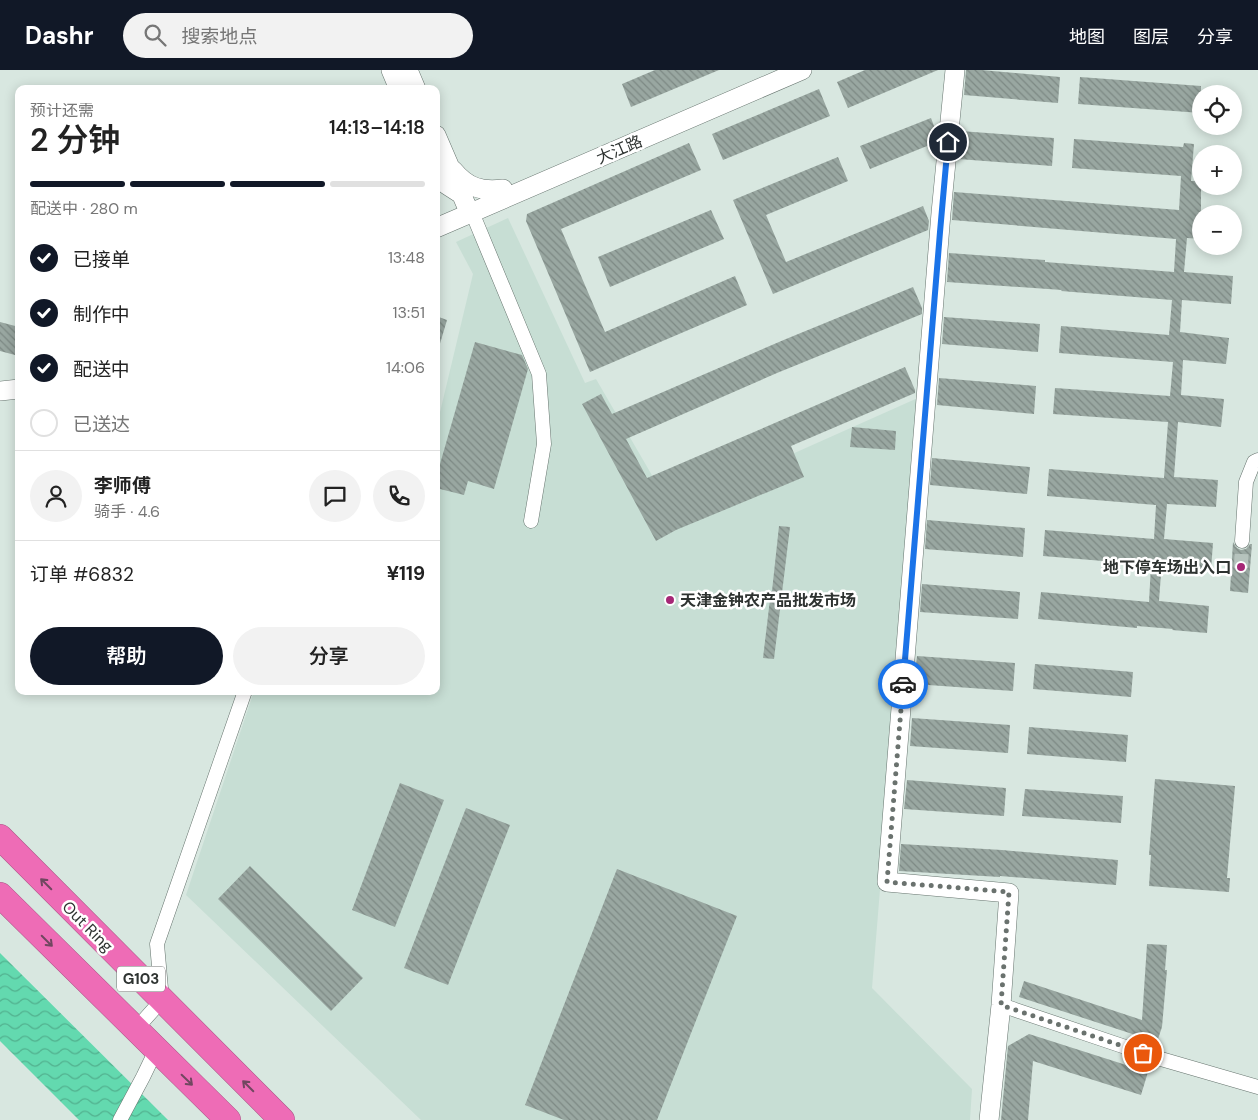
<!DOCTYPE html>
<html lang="zh">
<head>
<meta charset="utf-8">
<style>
	body { margin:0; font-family:"DM Sans","Noto Sans SC",sans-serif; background:#f2f2f2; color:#222; height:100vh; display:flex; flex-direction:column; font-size:19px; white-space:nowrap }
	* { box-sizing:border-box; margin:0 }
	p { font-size:16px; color:#767676 }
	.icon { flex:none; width:28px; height:28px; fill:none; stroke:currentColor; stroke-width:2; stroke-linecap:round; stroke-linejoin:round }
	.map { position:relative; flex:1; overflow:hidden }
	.details { position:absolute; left:15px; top:15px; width:425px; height:610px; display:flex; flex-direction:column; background:#fff; border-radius:10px; box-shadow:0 2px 12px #0003 }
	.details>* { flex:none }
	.controls { position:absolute; left:1192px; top:15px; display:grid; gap:10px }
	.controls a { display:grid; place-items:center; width:50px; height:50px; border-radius:50%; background:#fff; box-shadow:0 2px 12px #0003; font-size:25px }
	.pin { position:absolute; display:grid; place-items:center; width:42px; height:42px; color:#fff; margin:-21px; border:2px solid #fff; border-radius:50%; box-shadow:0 1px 5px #0007 }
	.courier { position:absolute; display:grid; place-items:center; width:50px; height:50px; margin:-25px; border:4px solid #1a73e8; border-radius:50%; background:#fff; color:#222; box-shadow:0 1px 6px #0007 }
	.headline em { font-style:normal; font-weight:600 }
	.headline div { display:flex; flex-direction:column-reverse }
	.headline { display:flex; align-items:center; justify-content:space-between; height:85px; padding:0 15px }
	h1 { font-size:32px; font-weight:600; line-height:38px }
	.bar { display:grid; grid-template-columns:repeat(4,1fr); gap:8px 5px; align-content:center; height:60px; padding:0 15px }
	.bar i { height:6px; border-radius:4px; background:#e0e0e0 }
	.bar .active { background:#111827 }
	.bar p { grid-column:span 4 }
	.line { display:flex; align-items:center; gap:12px; padding:0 15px; border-top:1px solid #e0e0e0 }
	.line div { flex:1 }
	.round { display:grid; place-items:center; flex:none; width:52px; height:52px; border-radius:26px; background:#f2f2f2 }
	ol { padding:0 15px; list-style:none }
	li { display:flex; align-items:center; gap:15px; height:55px }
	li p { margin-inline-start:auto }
	li .icon { padding:5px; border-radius:50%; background:#111827; color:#fff; stroke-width:4 }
	li:last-child { color:#767676 }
	li i { width:28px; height:28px; border:2px solid #e0e0e0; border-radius:50% }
	.action { display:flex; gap:10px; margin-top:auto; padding:10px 15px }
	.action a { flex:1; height:58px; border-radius:30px; background:#111827; color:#fff; font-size:20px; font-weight:600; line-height:58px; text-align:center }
	.action a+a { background:#f2f2f2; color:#222 }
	header { display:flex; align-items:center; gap:30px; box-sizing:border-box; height:70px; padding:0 25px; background:#111827; color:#fff }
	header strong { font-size:24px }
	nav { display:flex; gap:28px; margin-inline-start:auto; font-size:18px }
	.search { width:350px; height:45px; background:#f2f2f2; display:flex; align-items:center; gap:12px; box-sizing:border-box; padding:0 18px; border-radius:28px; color:#767676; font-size:19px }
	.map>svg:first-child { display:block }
	.built { fill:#c7ded4 }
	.water { fill:url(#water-waves) }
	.building { fill:url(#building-back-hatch) }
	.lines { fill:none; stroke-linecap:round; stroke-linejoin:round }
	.street-tunnel { stroke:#b6c3bd; stroke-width:14; stroke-dasharray:14 7; stroke-linecap:butt }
	.street-casing { stroke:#66746e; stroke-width:15 }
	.secondary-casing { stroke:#66746e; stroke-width:20 }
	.highway-casing { stroke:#ab5887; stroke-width:26 }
	.street { stroke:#fff; stroke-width:14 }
	.secondary { stroke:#fff; stroke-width:19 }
	.highway { stroke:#ee6cb6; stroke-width:25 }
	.oneway { stroke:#714760 }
	.done { stroke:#6a726e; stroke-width:5; stroke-dasharray:0 9 }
	.route { stroke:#1a73e8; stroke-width:6 }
	.poi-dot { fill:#a62776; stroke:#fff; stroke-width:2 }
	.labels { text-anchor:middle; stroke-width:5; stroke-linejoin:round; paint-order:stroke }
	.shield { fill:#fff; stroke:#6d706f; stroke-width:1 }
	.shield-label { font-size:15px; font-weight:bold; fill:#2e3331 }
	.street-label { font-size:16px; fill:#2e3331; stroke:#fff }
	.poi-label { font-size:16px; font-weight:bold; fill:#2e3331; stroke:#fff; text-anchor:end }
</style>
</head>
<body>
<header>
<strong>Dashr</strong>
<div class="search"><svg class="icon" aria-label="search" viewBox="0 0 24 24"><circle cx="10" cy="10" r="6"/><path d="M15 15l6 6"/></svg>搜索地点</div>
<nav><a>地图</a><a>图层</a><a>分享</a></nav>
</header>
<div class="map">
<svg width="1258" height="1050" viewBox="0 0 1258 1050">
	<defs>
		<pattern id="water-waves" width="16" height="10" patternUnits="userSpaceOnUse" patternTransform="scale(1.25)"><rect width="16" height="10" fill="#63d9af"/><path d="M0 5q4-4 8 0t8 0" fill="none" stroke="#52b18f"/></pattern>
		<pattern id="building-back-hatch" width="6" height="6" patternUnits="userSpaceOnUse" patternTransform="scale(1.25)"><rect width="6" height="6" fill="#99a7a1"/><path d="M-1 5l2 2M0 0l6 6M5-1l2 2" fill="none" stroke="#7d8984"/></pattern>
	</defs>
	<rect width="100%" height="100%" fill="#d8e7e0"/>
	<path class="built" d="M508 148 585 313 596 309 671 438 920 327 872 918 972 1019 970 1050H421L186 825 254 621H436V359L473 204 456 172Z"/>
	<path class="water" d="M0 883 168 1050H79L0 971Z"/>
	<path class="building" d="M655 0H719L631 37 622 14Z
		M865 0H938L848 38 837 12Z
		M966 0H981L1060 7 1058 33 964 25Z
		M1080 7 1201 16V43L1078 34Z
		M819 19 830 46 723 90 712 64Z
		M931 48 937 64V72L870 99 860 76Z
		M960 61 1054 68 1052 96 958 89Z
		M1074 69 1183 77 1184 73 1194 74 1191 111H1201V169L1187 168 1184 202 1233 206 1231 234 1182 230 1180 262 1229 268 1226 294 1183 290 1181 325 1224 329 1221 357 1178 352 1174 407 1218 410 1216 437 1167 434 1164 469 1213 473 1211 500 1162 496 1161 504 1159 531 1209 536 1207 563 1172 560 1173 559 1137 556V558L1038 549 1041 522 1149 532 1151 495 1043 486 1045 460 1154 469 1156 435 1047 426 1049 399 1164 408 1168 352 1053 344 1055 318 1170 326 1173 292 1059 283 1061 256 1169 265 1172 230 1061 221 1062 220 947 212 949 183 1045 190V192L1174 202 1176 169 952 150 954 122 1179 140 1181 106 1072 98Z
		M689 73 701 100 561 159 605 262 735 206 747 235 590 302 526 151 527 144Z
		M838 87 848 111 766 145 786 192 923 136 929 151 928 160 773 224 733 130Z
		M711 140 724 169 610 217 598 187Z
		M913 217 922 238V244L777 303 626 369 647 408 905 297 915 320V323L791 376 804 407 676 460 656 471 582 334 601 324 612 344 786 269Z
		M436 246 447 250 439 277H436Z
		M944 247 1040 254 1038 282 942 274Z
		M0 252 19 257V271L15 285 0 281Z
		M475 272 522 285 528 299 494 419 468 411 464 425 436 418V408Z
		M939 308 1036 316 1034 344 937 335Z
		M852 357 896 361 895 380 850 377Z
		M932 388 1030 397 1027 424 930 415Z
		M927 450 1025 458 1023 487 925 479Z
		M779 456 790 457 774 589 763 588 771 521H772Z
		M1233 472 1237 478 1241 480 1246 479 1250 474H1252L1248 523 1230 521Z
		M922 514 1020 522 1018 549 920 542Z
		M917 586 1015 593 1013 621 914 614Z
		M1035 594 1133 602 1131 627 1033 619Z
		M912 648 1010 655 1008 683 910 676Z
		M1029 657 1128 665 1126 692 1027 684Z
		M1155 709 1235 716 1227 808H1230L1229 822 1149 816 1151 785H1149Z
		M907 710 1006 718 1004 746 904 739Z
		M400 713 444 730 395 857 352 840Z
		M1025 719 1123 726 1121 753 1022 746Z
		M466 738 510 755 448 915 404 898Z
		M901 774 1002 780 1118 790 1116 815 1000 806V807L899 801Z
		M250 796 363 908 331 941 218 829Z
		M617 799 737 846 657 1050H564L525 1035Z
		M1147 874 1167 875 1165 900H1167L1162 957 1157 972 1019 927 1024 911 1142 950Z
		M1029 964 1148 1002 1141 1025 1033 991 1028 1050H1001L1008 976Z"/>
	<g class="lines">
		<path class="street-tunnel" d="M1241 498 1242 471"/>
		<g class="street-casing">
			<path id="street" d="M469 135 539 304 544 374 531 451
				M1242 471 1246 412 1254 392 1258 390
				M1001 935 1161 989 1258 1017
				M136 959 162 930 157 874 245 621
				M120 1050 143 1007 156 980"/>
		</g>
		<g class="secondary-casing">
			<path id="secondary" d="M391 0 399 19
				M408 0 416 19
				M955 0 941 143 887 812 1009 823 1001 935 989 1050
				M436 65 470 144
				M453 100C467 117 481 122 503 119
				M437 104 447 115 461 124
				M436 158 802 0
				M0 321 19 319"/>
		</g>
		<g class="highway-casing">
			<path id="highway" d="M0 767 282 1050
				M0 825 228 1050"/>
		</g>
		<use href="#street" class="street"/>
		<use href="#secondary" class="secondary"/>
		<use href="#highway" class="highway"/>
	</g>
	<defs><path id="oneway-shaft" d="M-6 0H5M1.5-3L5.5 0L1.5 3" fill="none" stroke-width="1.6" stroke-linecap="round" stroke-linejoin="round" transform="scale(1.25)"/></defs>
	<g class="oneway">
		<use href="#oneway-shaft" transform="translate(46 814) rotate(-135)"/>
		<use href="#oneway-shaft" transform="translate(47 871) rotate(45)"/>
		<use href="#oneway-shaft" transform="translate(187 1010) rotate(44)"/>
		<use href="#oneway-shaft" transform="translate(248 1016) rotate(-135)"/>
	</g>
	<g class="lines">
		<path class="done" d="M903 614 887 812 1009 822 1001 935 1143 983"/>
		<path class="route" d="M903 614 940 162 948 72"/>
	</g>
	<g class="poi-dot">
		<circle cx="1241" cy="497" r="5"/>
		<circle cx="670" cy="530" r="5"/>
	</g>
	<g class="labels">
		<rect class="shield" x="117" y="896.5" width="48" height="25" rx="4"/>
		<g class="shield-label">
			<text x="141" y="914">G103</text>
		</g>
		<g class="street-label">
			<text transform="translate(619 79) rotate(-23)" y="6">大江路</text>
			<text transform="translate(88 856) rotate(45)" y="6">Out Ring</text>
		</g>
		<g class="poi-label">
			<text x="1231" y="503">地下停车场出入口</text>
			<text x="680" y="536" text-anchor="start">天津金钟农产品批发市场</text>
		</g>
	</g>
</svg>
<div class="controls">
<a><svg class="icon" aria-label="locate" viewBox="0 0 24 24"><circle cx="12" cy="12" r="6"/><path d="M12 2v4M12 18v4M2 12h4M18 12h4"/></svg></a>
<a>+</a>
<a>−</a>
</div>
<div class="pin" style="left:1143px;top:983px;background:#ea580c"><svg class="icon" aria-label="bag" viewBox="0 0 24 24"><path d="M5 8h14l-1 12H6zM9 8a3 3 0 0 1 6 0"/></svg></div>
<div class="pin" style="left:948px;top:72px;background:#1f2937"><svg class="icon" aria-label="home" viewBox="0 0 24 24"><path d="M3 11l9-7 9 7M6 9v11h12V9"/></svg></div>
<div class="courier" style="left:903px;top:614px"><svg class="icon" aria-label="car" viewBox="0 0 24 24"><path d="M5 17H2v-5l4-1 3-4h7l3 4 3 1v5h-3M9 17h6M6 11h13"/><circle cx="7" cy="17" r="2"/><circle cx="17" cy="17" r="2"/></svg></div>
<section class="details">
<div class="headline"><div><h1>2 分钟</h1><p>预计还需</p></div><em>14:13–14:18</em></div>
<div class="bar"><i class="active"></i><i class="active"></i><i class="active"></i><i></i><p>配送中 · 280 m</p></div>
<ol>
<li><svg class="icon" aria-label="check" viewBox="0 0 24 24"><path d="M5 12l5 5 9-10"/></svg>已接单<p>13:48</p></li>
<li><svg class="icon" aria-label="check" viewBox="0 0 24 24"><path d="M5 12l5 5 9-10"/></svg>制作中<p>13:51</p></li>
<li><svg class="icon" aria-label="check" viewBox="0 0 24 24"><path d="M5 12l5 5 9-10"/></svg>配送中<p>14:06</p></li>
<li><i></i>已送达</li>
</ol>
<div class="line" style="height:90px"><a class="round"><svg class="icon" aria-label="person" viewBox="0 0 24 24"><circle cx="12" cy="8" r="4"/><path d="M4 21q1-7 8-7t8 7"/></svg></a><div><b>李师傅</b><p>骑手 · 4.6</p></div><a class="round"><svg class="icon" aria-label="chat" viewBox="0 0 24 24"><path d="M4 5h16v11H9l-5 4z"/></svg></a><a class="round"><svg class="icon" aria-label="phone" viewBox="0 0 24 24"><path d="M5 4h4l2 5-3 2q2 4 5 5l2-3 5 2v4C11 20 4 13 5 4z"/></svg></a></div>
<div class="line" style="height:65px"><div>订单 #6832</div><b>¥119</b></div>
<div class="action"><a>帮助</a><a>分享</a></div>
</section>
</div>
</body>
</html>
